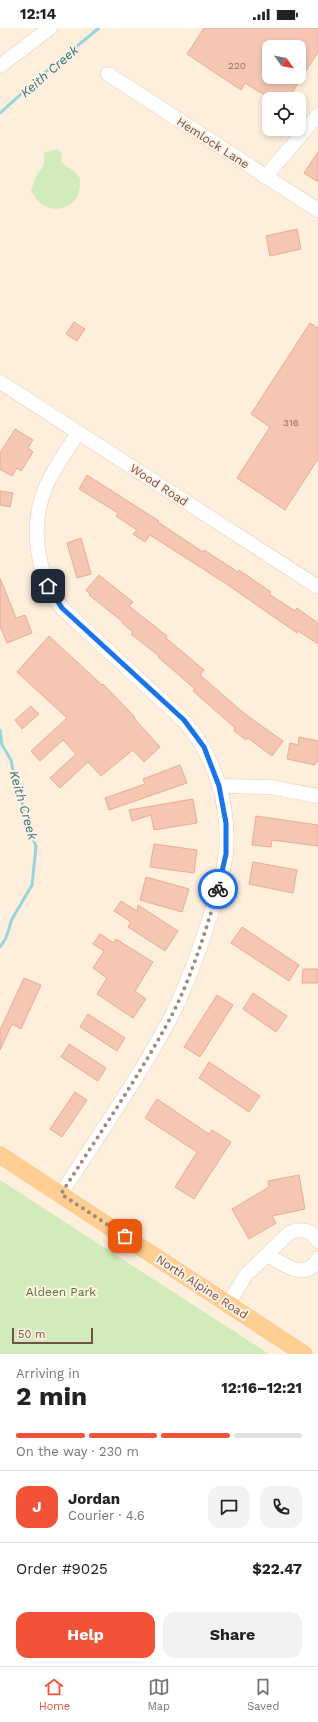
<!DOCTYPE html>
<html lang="en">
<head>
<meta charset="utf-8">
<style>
	body { margin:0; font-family:"Work Sans",sans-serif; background:#f2f2f2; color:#222; height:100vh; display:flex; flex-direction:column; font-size:15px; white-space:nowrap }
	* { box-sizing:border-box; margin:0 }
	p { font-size:13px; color:#767676 }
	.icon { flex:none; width:22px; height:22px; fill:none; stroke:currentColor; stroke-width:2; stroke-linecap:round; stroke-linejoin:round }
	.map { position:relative; height:1326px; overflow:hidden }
	.sheet { display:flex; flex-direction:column; background:#fff; flex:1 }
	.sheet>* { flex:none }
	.needle { width:26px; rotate:123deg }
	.controls { position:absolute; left:262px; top:12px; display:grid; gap:8px }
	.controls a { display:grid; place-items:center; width:44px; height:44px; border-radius:8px; background:#fff; box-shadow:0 2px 6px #0003; font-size:20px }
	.scale { position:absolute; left:12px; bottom:10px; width:81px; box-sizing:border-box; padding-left:4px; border:2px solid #745144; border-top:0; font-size:11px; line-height:14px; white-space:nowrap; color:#745144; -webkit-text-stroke:3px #fff2e4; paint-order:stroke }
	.pin { position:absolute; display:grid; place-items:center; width:34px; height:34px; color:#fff; margin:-17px; border-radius:8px; box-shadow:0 2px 6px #0006 }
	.courier { position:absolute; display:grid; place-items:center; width:40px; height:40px; margin:-20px; border:3px solid #1a73e8; border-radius:50%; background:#fff; color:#222; box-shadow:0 1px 5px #0007 }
	.head em { font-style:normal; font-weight:700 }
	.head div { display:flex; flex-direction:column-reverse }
	.head { display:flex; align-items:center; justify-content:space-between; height:68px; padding:0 16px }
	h1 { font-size:26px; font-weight:700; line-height:30px }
	.bar { display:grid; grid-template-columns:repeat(4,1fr); gap:6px 4px; align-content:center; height:48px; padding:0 16px }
	.bar i { height:5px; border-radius:3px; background:#e0e0e0 }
	.bar .current { background:#f15238 }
	.bar p { grid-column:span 4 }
	.line { display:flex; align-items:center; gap:10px; padding:0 16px; border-top:1px solid #e0e0e0 }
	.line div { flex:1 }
	.round { display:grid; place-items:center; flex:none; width:42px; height:42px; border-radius:12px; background:#f2f2f2 }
	.button { display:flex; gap:8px; margin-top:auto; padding:8px 16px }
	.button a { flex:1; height:46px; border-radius:12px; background:#f15238; color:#fff; font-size:16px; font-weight:700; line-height:46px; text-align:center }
	.button a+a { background:#f2f2f2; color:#222 }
	.status { display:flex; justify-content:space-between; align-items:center; height:28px; padding:0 20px; background:#fff; direction:ltr }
	.status svg { height:11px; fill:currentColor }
	.tabs { display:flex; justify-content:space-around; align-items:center; height:56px; border-top:1px solid #e0e0e0; background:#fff; font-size:11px; color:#767676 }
	.tabs a { display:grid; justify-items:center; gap:2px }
	.tabs .current { color:#f15238 }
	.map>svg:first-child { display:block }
	.green { fill:#d2ebbb }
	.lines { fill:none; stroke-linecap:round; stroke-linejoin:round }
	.stream { stroke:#96d5da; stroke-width:3 }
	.building { fill:#f5c7b2; stroke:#e8ac92; fill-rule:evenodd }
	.minor-casing { stroke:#e4cbbb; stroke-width:15 }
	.major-casing { stroke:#fff; stroke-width:19 }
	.minor { stroke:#fff; stroke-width:14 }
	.major { stroke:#ffce92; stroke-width:18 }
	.done { stroke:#a48879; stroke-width:4; stroke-dasharray:0 7.2 }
	.route { stroke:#1a73e8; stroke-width:5 }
	.labels { text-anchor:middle; stroke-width:4; stroke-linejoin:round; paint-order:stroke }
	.number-label { font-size:10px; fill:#946e60 }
	.street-label { font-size:12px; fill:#745144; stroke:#fff2e4 }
	.park-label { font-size:12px; fill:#507539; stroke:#fff2e4 }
	.water-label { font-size:13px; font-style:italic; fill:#37767c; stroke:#fff2e4 }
</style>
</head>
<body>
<div class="status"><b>12:14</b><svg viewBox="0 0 49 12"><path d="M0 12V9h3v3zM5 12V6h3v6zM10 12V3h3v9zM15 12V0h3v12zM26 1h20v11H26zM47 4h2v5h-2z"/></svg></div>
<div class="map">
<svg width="318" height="1326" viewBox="0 0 318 1326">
	<rect width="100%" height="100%" fill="#feeedc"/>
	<path class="green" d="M57 121 62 125 61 134 75 144 80 150C80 156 80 164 77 169 70 182 52 184 41 176 36 172 34 167 31 163L36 148 44 137V125Z
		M0 1152 269 1326H0Z"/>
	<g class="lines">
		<path class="stream" d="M0 85 49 41 99 0
			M0 702 2 717 11 732 15 753 36 819 32 857 12 891 6 910 0 919"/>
	</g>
	<path class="building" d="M204 0H318V24L288 71H271L245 55 241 62 187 26ZM269 19H299V49H269Z
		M318 124V154L304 145Z
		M297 201 301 221 270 228 266 208Z
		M74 294 85 301 77 313 66 306Z
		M310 295 318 300V431L285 482 237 450 270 399 251 386Z
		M15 401 33 412 28 420 33 424 21 443 17 440 12 448 0 441V425Z
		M87 447 159 493 158 494 203 524 204 522 238 544 239 542 271 564 269 566 295 583 297 580 308 588 318 595V616L298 603 297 605 225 555 150 507 145 514 133 506 137 502 116 488 118 485 79 461Z
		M0 463 13 465 10 479 0 477Z
		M81 510 91 546 77 550 67 515Z
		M99 547 133 574 129 578 167 608 166 610 204 642 200 647 245 686 283 713 272 728 248 710 246 712 234 703 235 700 193 663 195 661 158 629 159 628 131 606 133 604 122 595 123 594 89 567 90 566 86 562Z
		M0 550 16 590 25 587 32 605 7 615 0 598Z
		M49 608 102 657 103 656 135 689 134 690 160 719 144 734 133 722 101 748 88 734 60 760 50 750 76 726 63 712 40 733 31 723 67 690 17 644Z
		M31 678 39 686 22 701 15 692Z
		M299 709 318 713V734H316L315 737 287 731 290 715 298 717Z
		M180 737 187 755 109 782 105 770 145 756 143 751Z
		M193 771 197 795 154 802 151 787 132 793 129 782Z
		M256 788 318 797V818L272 812 271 819 252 817Z
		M154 816 197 822 194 845 150 839Z
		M253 834 297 842 293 865 249 856Z
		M146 849 189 861 182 884 140 872Z
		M121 873 137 883 138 877 178 903 165 923 128 899 131 894 114 883Z
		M242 899 299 937 289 953 231 915Z
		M100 906 114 915 116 911 153 934 135 963 146 971 133 990 97 966 107 950 93 940 104 923 93 916Z
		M303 941H318V955H302Z
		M24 950 41 957 21 1001 12 996 0 1022V1002Z
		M253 965 287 988 276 1004 243 981Z
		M217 967 233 977 200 1029 184 1019Z
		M88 986 125 1010 117 1023 80 999Z
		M69 1016 106 1040 98 1053 61 1029Z
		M209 1034 260 1068 249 1084 199 1050Z
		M75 1064 87 1072 62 1109 50 1101Z
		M157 1071 209 1106 212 1102 231 1114 194 1171 175 1159 197 1124 145 1090Z
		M299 1147 305 1181 272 1188 276 1195 249 1211 232 1181 269 1159 268 1153Z"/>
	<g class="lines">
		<g class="minor-casing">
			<path id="minor" d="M0 38 50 0
				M108 46 318 182
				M265 149 318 87
				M0 354 318 559
				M219 758 270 759 318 768
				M61 1166C99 1106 142 1046 174 983 188 954 199 923 209 892 216 871 223 848 226 825 230 779 215 727 184 693L62 580C36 545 29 498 46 458 54 440 67 422 78 405
				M268 1227C283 1236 306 1254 318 1231
				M228 1276 246 1247 289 1205C300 1200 311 1201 318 1213"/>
		</g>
		<g class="major-casing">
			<path id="major" d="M0 1127 304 1326"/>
		</g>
		<use href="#minor" class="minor"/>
		<use href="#major" class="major"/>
	</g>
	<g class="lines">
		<path class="done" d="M125 1208 61 1166C99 1106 141 1046 174 983 193 944 206 902 218 861"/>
		<path class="route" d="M48 558 62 580 184 692 204 719 219 758 226 795V826L218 861"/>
	</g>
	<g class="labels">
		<g class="number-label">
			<text x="237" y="41">220</text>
			<text x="291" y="398">316</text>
		</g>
		<g class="street-label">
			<text transform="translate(213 115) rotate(33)" y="4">Hemlock Lane</text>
			<text transform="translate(159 457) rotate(33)" y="4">Wood Road</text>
			<text transform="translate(202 1259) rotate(33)" y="4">North Alpine Road</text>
		</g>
		<g class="park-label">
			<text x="61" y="1268">Aldeen Park</text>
		</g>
		<g class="water-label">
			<text transform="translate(49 43) rotate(-41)" y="5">Keith Creek</text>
			<text transform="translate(24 777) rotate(74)" y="5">Keith Creek</text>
		</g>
	</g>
</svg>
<div class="controls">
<a><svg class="needle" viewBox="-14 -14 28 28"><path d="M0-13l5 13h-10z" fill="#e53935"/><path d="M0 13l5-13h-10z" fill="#767676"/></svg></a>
<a><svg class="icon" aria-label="locate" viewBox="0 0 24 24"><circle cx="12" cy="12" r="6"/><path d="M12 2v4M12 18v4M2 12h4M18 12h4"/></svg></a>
</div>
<div class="scale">50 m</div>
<div class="pin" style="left:125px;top:1208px;background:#ea580c"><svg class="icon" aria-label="bag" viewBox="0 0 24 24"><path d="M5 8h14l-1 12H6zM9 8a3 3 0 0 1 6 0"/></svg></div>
<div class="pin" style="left:48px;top:558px;background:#1f2937"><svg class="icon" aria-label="home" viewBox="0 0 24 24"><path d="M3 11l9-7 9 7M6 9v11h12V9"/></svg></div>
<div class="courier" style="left:218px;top:861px"><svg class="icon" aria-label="bike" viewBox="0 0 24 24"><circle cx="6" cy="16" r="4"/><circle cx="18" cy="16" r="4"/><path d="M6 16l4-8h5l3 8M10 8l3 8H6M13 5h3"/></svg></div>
</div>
<section class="sheet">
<div class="head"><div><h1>2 min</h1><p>Arriving in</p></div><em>12:16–12:21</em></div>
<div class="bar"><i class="current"></i><i class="current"></i><i class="current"></i><i></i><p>On the way · 230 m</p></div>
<div class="line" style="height:72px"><b class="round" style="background:#f15238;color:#fff">J</b><div><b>Jordan</b><p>Courier · 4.6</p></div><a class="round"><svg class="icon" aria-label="chat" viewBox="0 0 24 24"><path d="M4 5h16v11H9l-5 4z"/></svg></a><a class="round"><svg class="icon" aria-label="phone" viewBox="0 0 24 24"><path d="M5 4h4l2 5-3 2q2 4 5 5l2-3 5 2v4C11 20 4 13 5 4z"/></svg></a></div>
<div class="line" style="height:52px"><div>Order #9025</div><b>$22.47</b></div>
<div class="button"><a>Help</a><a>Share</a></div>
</section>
<nav class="tabs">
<a class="current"><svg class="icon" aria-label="home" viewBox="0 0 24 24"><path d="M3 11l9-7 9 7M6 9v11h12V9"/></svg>Home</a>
<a><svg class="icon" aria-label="map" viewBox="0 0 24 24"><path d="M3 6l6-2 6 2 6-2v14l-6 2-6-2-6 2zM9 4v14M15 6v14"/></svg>Map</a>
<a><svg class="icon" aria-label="saved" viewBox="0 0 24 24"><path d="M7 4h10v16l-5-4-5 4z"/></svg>Saved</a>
</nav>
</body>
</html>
